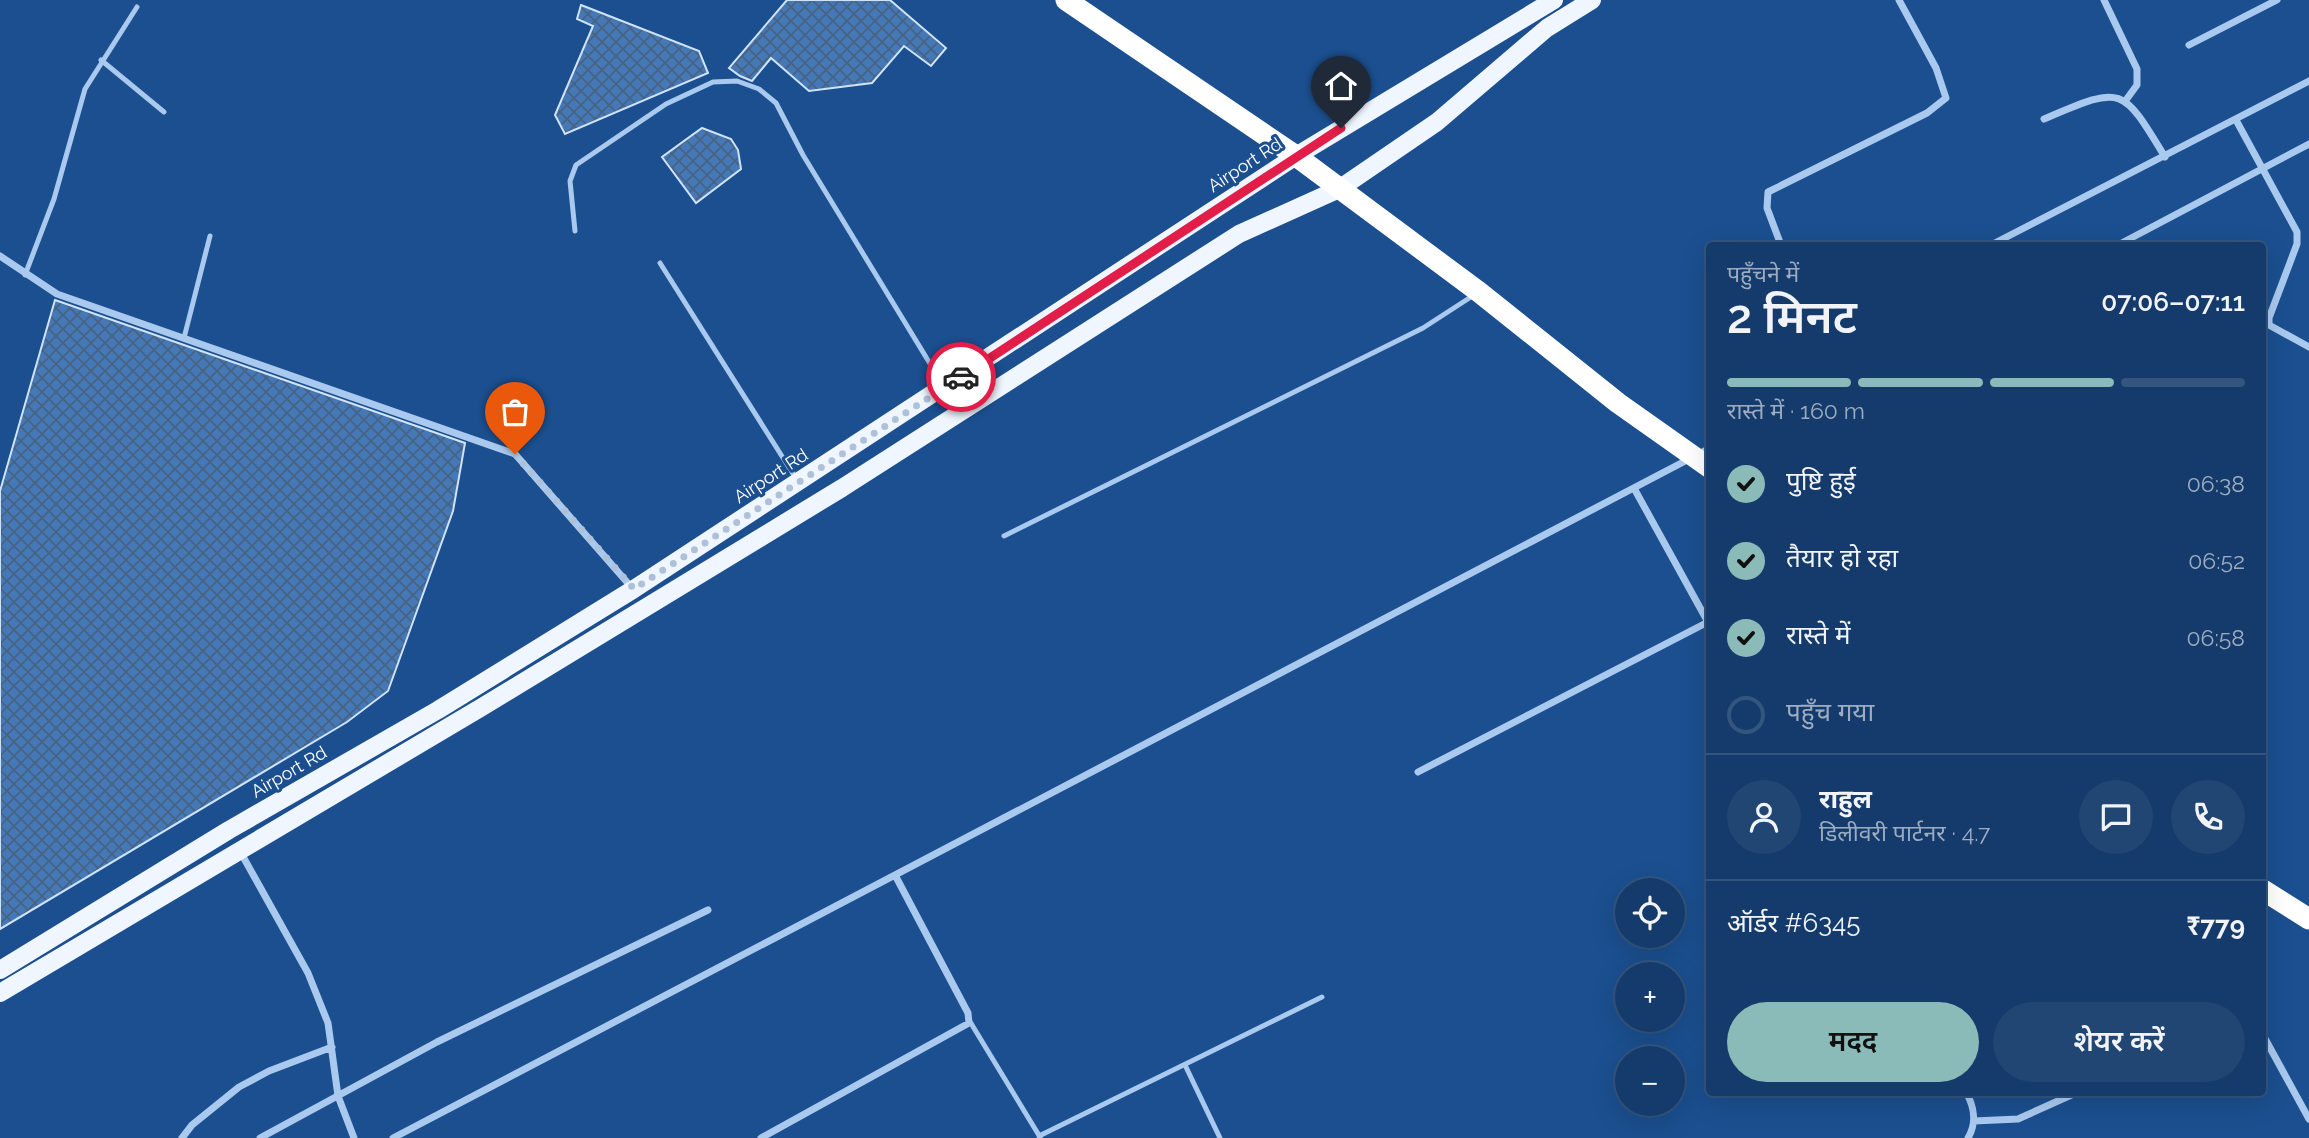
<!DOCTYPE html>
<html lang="hi">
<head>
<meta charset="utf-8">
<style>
	body { margin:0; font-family:Raleway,"Noto Sans Devanagari",sans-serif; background:#214673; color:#f1f3f6; height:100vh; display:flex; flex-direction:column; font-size:26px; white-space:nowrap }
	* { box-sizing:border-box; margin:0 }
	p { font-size:23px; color:#9dadc1 }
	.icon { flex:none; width:38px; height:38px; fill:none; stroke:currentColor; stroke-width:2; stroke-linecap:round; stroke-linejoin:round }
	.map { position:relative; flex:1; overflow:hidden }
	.sheet { position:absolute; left:1706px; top:242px; width:560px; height:854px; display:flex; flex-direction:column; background:#143b6b; border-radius:7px; box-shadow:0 7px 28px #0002,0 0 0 2px #33557e }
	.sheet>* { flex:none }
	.tools { position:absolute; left:1615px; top:878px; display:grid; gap:14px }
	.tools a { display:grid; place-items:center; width:70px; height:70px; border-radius:50%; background:#143b6b; box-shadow:0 7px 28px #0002,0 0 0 2px #33557e; font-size:35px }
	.pin { position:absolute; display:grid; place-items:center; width:60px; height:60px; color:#fff; margin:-72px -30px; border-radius:50% 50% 50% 0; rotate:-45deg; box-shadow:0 0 7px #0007 }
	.pin .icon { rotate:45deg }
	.courier { position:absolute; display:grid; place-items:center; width:70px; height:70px; margin:-35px; border:5px solid #e11d48; border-radius:50%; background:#fff; color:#222; box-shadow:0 2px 9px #0007 }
	.summary em { font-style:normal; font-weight:600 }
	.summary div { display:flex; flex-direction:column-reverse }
	.summary { display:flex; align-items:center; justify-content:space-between; height:119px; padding:0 21px }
	h1 { font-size:46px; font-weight:600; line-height:52px }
	.bar { display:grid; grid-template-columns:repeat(4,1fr); gap:10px 7px; align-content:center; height:84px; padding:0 21px }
	.bar i { height:9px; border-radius:5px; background:#33557e }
	.bar .on { background:#8bbbb9 }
	.bar p { grid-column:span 4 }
	.line { display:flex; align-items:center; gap:18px; padding:0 21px; border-top:2px solid #33557e }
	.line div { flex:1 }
	.round { display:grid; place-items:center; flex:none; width:74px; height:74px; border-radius:37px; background:#214673 }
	ol { padding:0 21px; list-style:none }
	li { display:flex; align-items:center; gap:21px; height:77px }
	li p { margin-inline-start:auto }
	li .icon { padding:7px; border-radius:50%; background:#8bbbb9; color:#111; stroke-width:4 }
	li:last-child { color:#9dadc1 }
	li i { width:38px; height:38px; border:4px solid #33557e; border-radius:50% }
	.button { display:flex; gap:14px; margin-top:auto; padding:14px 21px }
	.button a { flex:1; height:80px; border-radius:42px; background:#8bbbb9; color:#111; font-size:28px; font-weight:600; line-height:80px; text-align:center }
	.button a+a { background:#214673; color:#f1f3f6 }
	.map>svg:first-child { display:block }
	.building { fill:url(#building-cross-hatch); stroke:#cfe3fa; stroke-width:2 }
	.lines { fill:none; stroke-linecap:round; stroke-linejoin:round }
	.lane { stroke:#a9c9ee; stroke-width:5 }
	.street { stroke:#a9c9ee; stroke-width:7 }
	.primary { stroke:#f0f6ff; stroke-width:18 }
	.highway { stroke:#fff; stroke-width:21 }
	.done { stroke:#afc1d8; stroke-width:7; stroke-dasharray:0 12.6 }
	.route { stroke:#e11d48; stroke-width:9 }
	.labels { text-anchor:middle; stroke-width:6; stroke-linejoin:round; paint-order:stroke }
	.street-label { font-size:18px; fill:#fff; stroke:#1b4f8f }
</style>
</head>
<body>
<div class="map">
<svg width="2309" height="1138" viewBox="0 0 2309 1138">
	<defs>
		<pattern id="building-cross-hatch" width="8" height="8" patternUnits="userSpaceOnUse" patternTransform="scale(1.75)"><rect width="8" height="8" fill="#4478b7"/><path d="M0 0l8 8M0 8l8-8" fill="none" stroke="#486282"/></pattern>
	</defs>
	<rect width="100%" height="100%" fill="#1b4f8f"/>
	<path class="building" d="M787 0H890L946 48 931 66 904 46 872 83 809 91 771 58 752 81 740 76 729 68Z
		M581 5 699 51 708 73 565 134 555 115 593 26 577 19Z
		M702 128 731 139 738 150 741 169 696 203 662 157Z
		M55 300 465 443 453 511 388 691 347 722 0 929V491Z"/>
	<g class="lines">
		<path class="lane" d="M101 60 164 112
			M575 231 570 181 576 165 666 104 713 82 737 81 759 89 776 103 803 155 943 385
			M660 263 797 480
			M25 275 54 199 85 89 137 7
			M184 338 210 236
			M1004 536 1423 328 1474 295
			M969 1020 1040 1137
			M1185 1065 1220 1138
			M1039 1136 1322 997"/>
		<path class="street" d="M2104 0 2137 69V85L2126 100
			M2189 45 2277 0
			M2044 119C2122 86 2121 84 2165 157
			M2236 120 2297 232V244L2269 318V325L2309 347
			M1781 245 1767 208 1768 192 1927 113 1946 98 1936 68 1899 0
			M1991 245 2309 81
			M2118 245 2309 144
			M0 256 57 294 515 454 633 589
			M1708 320 1710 319
			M1635 490 1709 624
			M1418 772 1708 622
			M241 853 308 973 328 1023 338 1096 354 1138
			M2263 1035 2309 1119
			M1966 1092C1974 1106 1977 1123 1968 1138
			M1974 1121 2018 1119 2078 1092
			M182 1138 192 1125 239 1087 269 1071 332 1047
			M260 1138 437 1042 708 910
			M393 1138 1710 448
			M761 1138 969 1023 968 1013 895 875"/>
		<path class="primary" d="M0 970 229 830 438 710 634 589 1296 156 1554 0
			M0 993 482 707 842 488 1239 234 1339 189 1437 122 1547 28 1592 0"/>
		<path class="highway" d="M1066 0 1296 156 1479 292 1618 403 1710 468
			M2263 890 2309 919"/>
	</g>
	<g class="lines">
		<path class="done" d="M515 454 634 589 961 377"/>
		<path class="route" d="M961 377 1341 128"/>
	</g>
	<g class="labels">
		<g class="street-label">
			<text transform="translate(1245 165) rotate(-33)" y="6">Airport Rd</text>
			<text transform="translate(771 476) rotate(-33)" y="6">Airport Rd</text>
			<text transform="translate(289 772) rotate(-30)" y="6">Airport Rd</text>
		</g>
	</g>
</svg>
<div class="tools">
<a><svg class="icon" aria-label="locate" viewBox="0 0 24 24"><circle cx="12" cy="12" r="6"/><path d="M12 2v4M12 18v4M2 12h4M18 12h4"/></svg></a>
<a>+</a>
<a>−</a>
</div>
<div class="pin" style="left:515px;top:454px;background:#ea580c"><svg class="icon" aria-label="bag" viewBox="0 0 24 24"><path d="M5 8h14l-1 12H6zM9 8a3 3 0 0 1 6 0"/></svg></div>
<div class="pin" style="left:1341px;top:128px;background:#1f2937"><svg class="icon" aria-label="home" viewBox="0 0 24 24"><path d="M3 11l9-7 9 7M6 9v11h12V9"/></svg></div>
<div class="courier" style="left:961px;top:377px"><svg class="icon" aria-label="car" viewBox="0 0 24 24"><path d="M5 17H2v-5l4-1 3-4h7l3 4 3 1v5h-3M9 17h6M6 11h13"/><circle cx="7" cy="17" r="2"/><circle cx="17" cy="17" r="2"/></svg></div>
<section class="sheet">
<div class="summary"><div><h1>2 मिनट</h1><p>पहुँचने में</p></div><em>07:06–07:11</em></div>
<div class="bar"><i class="on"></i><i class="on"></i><i class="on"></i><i></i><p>रास्ते में · 160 m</p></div>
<ol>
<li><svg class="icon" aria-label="check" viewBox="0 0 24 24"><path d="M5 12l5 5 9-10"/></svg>पुष्टि हुई<p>06:38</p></li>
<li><svg class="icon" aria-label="check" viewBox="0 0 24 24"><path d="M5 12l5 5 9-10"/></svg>तैयार हो रहा<p>06:52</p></li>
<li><svg class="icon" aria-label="check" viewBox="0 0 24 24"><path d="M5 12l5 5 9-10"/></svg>रास्ते में<p>06:58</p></li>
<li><i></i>पहुँच गया</li>
</ol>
<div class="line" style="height:126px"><a class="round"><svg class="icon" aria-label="person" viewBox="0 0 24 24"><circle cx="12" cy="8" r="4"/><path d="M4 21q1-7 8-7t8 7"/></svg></a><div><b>राहुल</b><p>डिलीवरी पार्टनर · 4.7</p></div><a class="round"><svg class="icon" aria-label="chat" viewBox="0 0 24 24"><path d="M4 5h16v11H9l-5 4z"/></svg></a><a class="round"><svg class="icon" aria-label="phone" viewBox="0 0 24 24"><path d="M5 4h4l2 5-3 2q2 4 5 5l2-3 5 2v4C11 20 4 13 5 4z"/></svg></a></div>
<div class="line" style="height:91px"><div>ऑर्डर #6345</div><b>₹779</b></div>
<div class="button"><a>मदद</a><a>शेयर करें</a></div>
</section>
</div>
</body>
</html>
